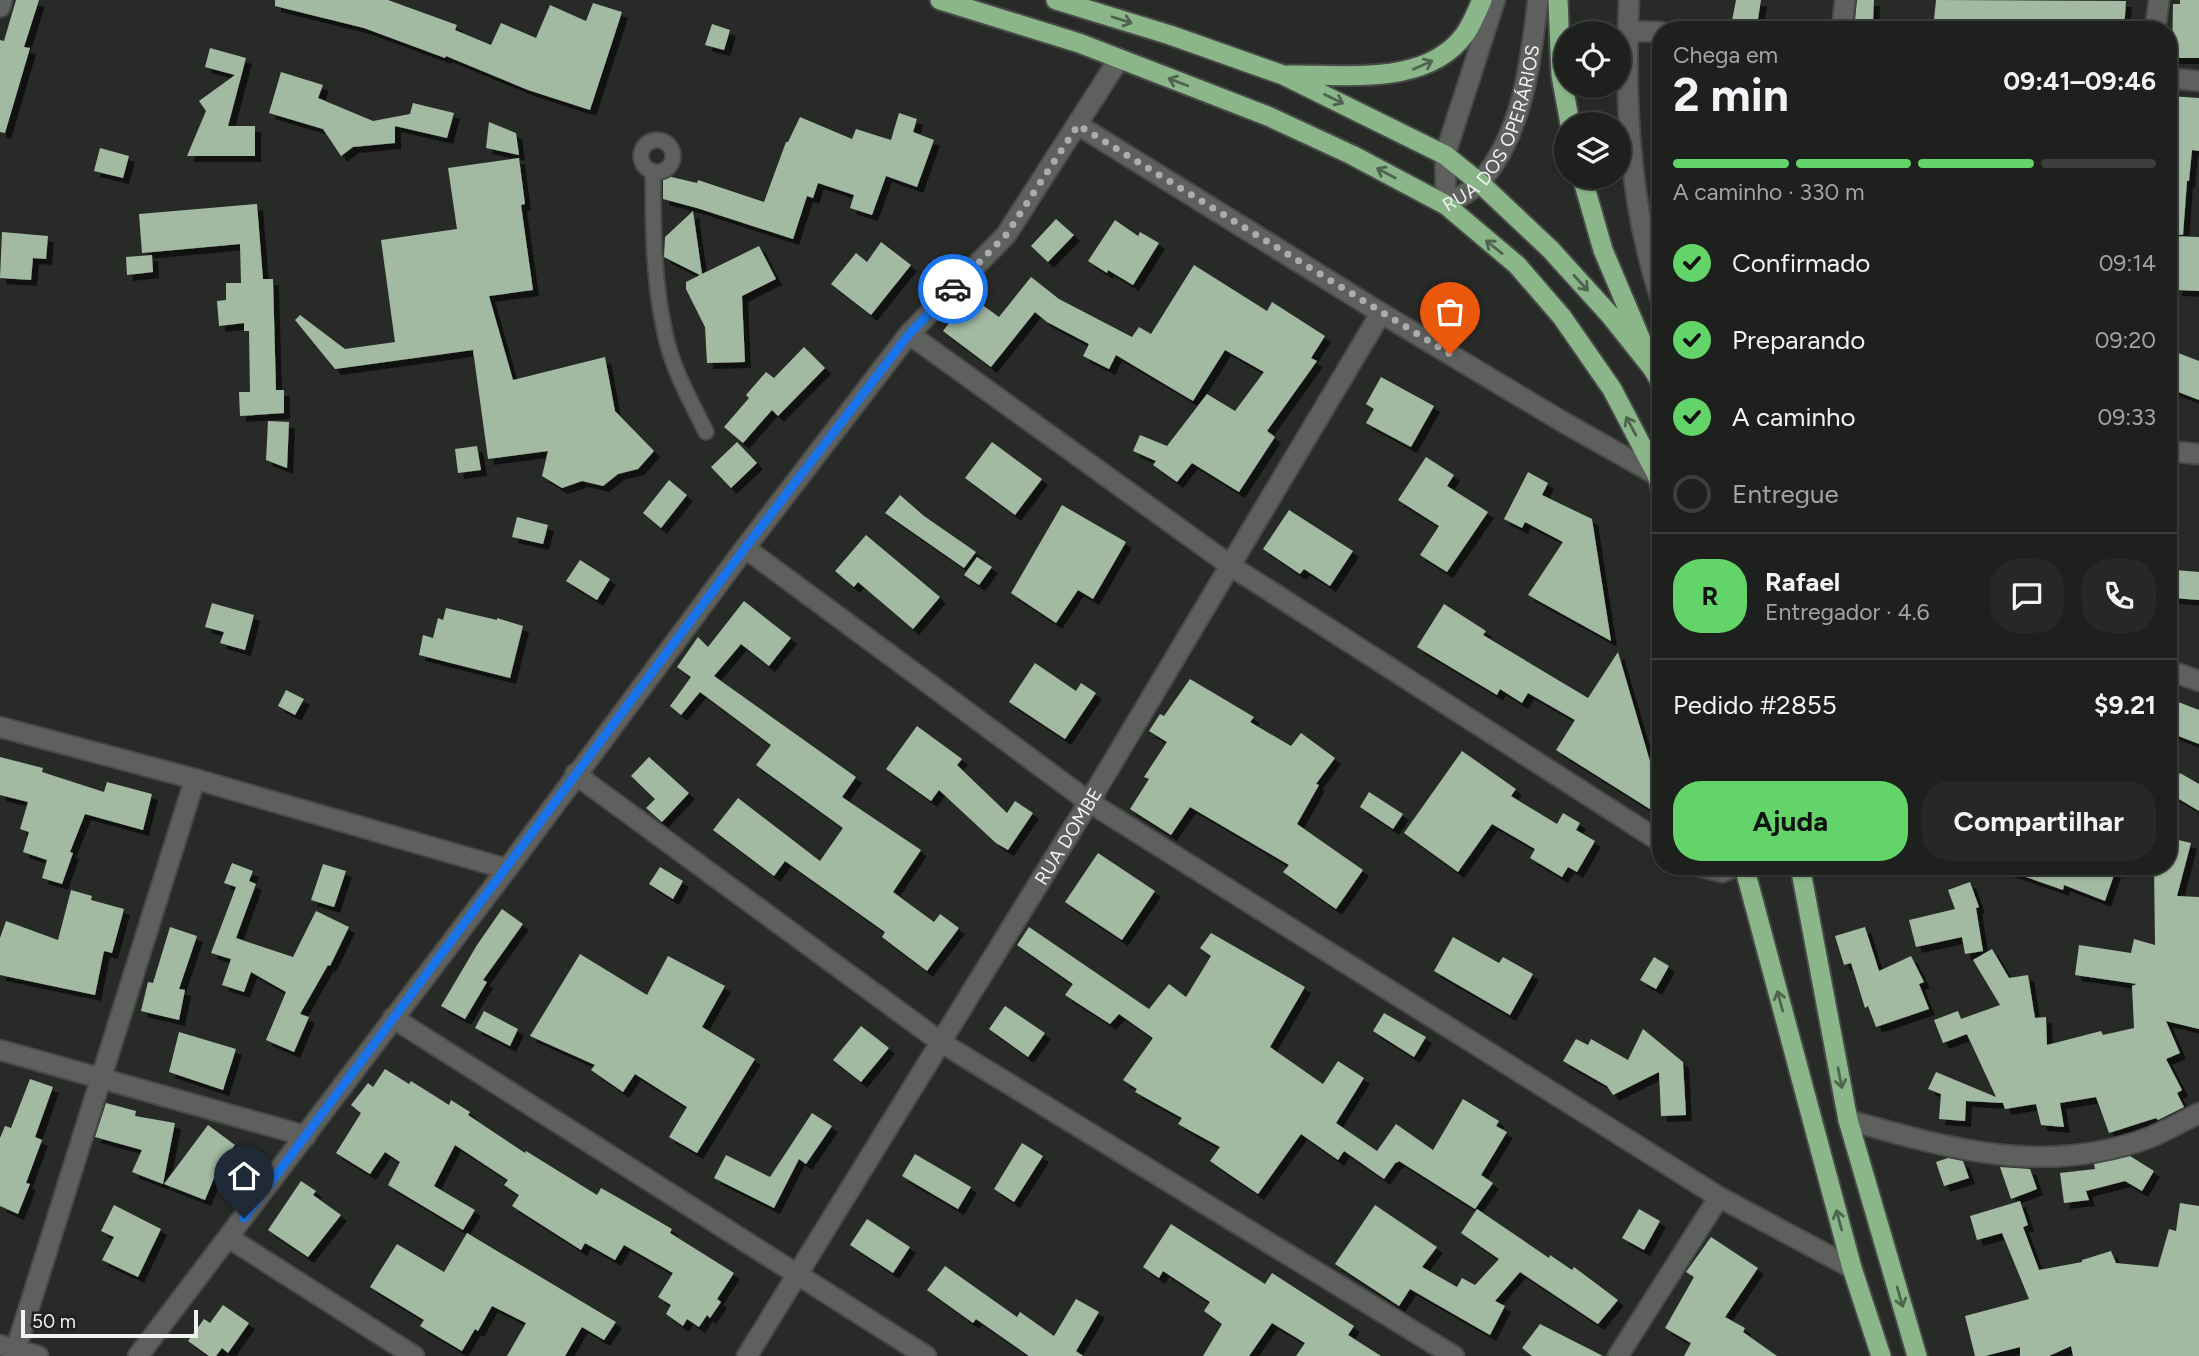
<!DOCTYPE html>
<html lang="pt">
<head>
<meta charset="utf-8">
<style>
	body { margin:0; font-family:Figtree,sans-serif; background:#262827; color:#f1f3f6; height:100vh; display:flex; flex-direction:column; font-size:26px; white-space:nowrap }
	* { box-sizing:border-box; margin:0 }
	p { font-size:23px; color:#a1a3a4 }
	.icon { flex:none; width:38px; height:38px; fill:none; stroke:currentColor; stroke-width:2; stroke-linecap:round; stroke-linejoin:round }
	.map { position:relative; flex:1; overflow:hidden }
	.sheet { position:absolute; left:1652px; top:21px; width:525px; height:854px; display:flex; flex-direction:column; background:#1e201e; border-radius:28px; box-shadow:0 2px 5px #0004,0 0 0 2px #3c3e3c }
	.sheet>* { flex:none }
	.buttons { position:absolute; left:1554px; top:21px; display:grid; gap:14px }
	.buttons a { display:grid; place-items:center; width:77px; height:77px; border-radius:50%; background:#1e201e; box-shadow:0 2px 5px #0004,0 0 0 2px #3c3e3c; font-size:35px }
	.scale { position:absolute; left:21px; bottom:18px; width:177px; box-sizing:border-box; padding-left:7px; border:4px solid #f1f2f1; border-top:0; font-size:19px; line-height:24px; white-space:nowrap; color:#f1f2f1; -webkit-text-stroke:5px #1f211f; paint-order:stroke }
	.pin { position:absolute; display:grid; place-items:center; width:60px; height:60px; color:#fff; margin:-72px -30px; border-radius:50% 50% 50% 0; rotate:-45deg; box-shadow:0 0 7px #0007 }
	.pin .icon { rotate:45deg }
	.courier { position:absolute; display:grid; place-items:center; width:70px; height:70px; margin:-35px; border:5px solid #1a73e8; border-radius:50%; background:#fff; color:#222; box-shadow:0 2px 9px #0007 }
	.summary em { font-style:normal; font-weight:700 }
	.summary div { display:flex; flex-direction:column-reverse }
	.summary { display:flex; align-items:center; justify-content:space-between; height:119px; padding:0 21px }
	h1 { font-size:46px; font-weight:700; line-height:52px }
	.bar { display:grid; grid-template-columns:repeat(4,1fr); gap:10px 7px; align-content:center; height:84px; padding:0 21px }
	.bar i { height:9px; border-radius:5px; background:#3c3e3c }
	.bar .current { background:#63d469 }
	.bar p { grid-column:span 4 }
	.line { display:flex; align-items:center; gap:18px; padding:0 21px; border-top:2px solid #3c3e3c }
	.line div { flex:1 }
	.round { display:grid; place-items:center; flex:none; width:74px; height:74px; border-radius:28px; background:#262827 }
	ol { padding:0 21px; list-style:none }
	li { display:flex; align-items:center; gap:21px; height:77px }
	li p { margin-inline-start:auto }
	li .icon { padding:7px; border-radius:50%; background:#63d469; color:#111; stroke-width:4 }
	li:last-child { color:#a1a3a4 }
	li i { width:38px; height:38px; border:4px solid #3c3e3c; border-radius:50% }
	.cta { display:flex; gap:14px; margin-top:auto; padding:14px 21px }
	.cta a { flex:1; height:80px; border-radius:28px; background:#63d469; color:#111; font-size:28px; font-weight:700; line-height:80px; text-align:center }
	.cta a+a { background:#262827; color:#f1f3f6 }
	.map>svg:first-child { display:block }
	.building { fill:#a3baa2; filter:url(#shadow) }
	.lines { fill:none; stroke-linecap:round; stroke-linejoin:round }
	.service-casing { stroke:#474947; stroke-width:18 }
	.minor-casing { stroke:#474947; stroke-width:23 }
	.tertiary-casing { stroke:#474947; stroke-width:23 }
	.trunk-casing { stroke:#474947; stroke-width:23 }
	.service { stroke:#5e605e; stroke-width:14 }
	.minor { stroke:#5e605e; stroke-width:19 }
	.tertiary { stroke:#5e605e; stroke-width:19 }
	.trunk { stroke:#8ab68a; stroke-width:19 }
	.oneway { stroke:#4f644f }
	.done { stroke:#abacab; stroke-width:7; stroke-dasharray:0 12.6 }
	.route { stroke:#1a73e8; stroke-width:9 }
	.labels { text-anchor:middle; stroke-width:7; stroke-linejoin:round; paint-order:stroke }
	.street-label { font-size:19px; fill:#f1f2f1; stroke:#1f211f }
</style>
</head>
<body>
<div class="map">
<svg width="2199" height="1356" viewBox="0 0 2199 1356">
	<defs>
		<filter id="shadow"><feDropShadow dx="6" dy="6" stdDeviation="0" flood-color="#0009"/></filter>
	</defs>
	<rect width="100%" height="100%" fill="#282a28"/>
	<path class="building" d="M16 0H39L24 47 30 48 5 133 0 132V40L4 41Z
		M275 0H388L457 25 455 30 491 45 501 23 536 38 550 5 586 21 593 3 622 12 590 110 528 90 446 56 445 58 364 28 275 6Z
		M1736 0H1761L1757 25 1732 21Z
		M1857 0H1874L1873 21 1855 20Z
		M1936 0 2126 1 2124 30H2026L1952 23 1951 30H1933Z
		M2180 0H2199V58H2172L2173 4H2180Z
		M712 24 730 30 724 50 705 45Z
		M210 48 246 58 228 126H255V156H187L206 111 199 101 235 75 205 67Z
		M281 72 323 85 318 98 373 121 410 114 413 103 454 113 447 138 395 126V143L353 147 341 156 323 129 269 113Z
		M2169 96 2199 98V151L2192 150 2189 181H2187L2183 235 2168 234Z
		M899 113 917 119 913 132 934 140 917 187 886 176 872 215 850 208 854 195 818 183 813 198 807 196 793 239 697 208 663 199V175L697 183 698 180 764 202 786 142H788L800 117 852 139 856 129 891 140Z
		M489 122 516 133 519 155 486 148Z
		M100 148 129 156 123 178 94 171Z
		M519 158 525 204 521 205 533 290 489 296 513 380 605 357 615 411 654 451 638 469 618 474 603 486 582 481 562 488 542 476 548 451 488 459 473 350 335 369 295 320 300 315 345 349 395 342 381 240 457 229 448 168Z
		M257 204 263 279H273L276 390H284V413L240 416 239 392H250L249 331H244V323L219 326 217 301 226 300V283H241L240 244 142 253 139 214Z
		M693 211 702 274 759 246 776 279 742 296 745 362 707 363 705 327 686 289V282L700 275 664 257 665 237Z
		M1056 219 1074 235 1048 262 1031 246Z
		M1115 220 1138 236 1140 232 1159 243 1133 285 1108 270 1107 273 1088 261Z
		M2 232 48 236 46 259 33 258 31 280 0 278Z
		M2168 236 2199 237V291L2176 290 2177 257 2168 256Z
		M881 242 911 265 871 315 831 284 856 253 867 262Z
		M152 255 153 272 127 275 126 257Z
		M1194 265 1267 311 1272 302 1325 336 1311 358 1317 361 1267 431 1275 437 1239 492 1192 463 1177 482 1153 465 1156 461 1133 451 1140 435 1167 446 1207 394 1235 411 1264 372 1225 350 1193 401 1116 355 1109 369 1083 356 1089 344 1047 322 1035 312 991 367 943 331 970 296 999 317 1031 277 1059 299 1132 337 1139 327 1151 334Z
		M804 347 825 368 778 416 772 410 743 443 724 427 749 398 746 395 766 372 774 378Z
		M2168 349 2199 361V400L2168 388Z
		M1381 377 1434 406 1411 447 1366 423 1374 409 1366 404Z
		M268 421 289 422 287 468 266 460Z
		M737 442 757 463 731 488 711 467Z
		M992 442 1042 479 1015 515 965 478Z
		M477 446 481 470 458 473 455 449Z
		M1426 457 1454 475 1447 486 1488 512 1447 572 1420 555 1439 526 1398 500Z
		M1528 472 1548 483 1542 495 1592 519 1611 641 1528 595 1563 542 1525 522 1522 528 1504 519Z
		M669 480 687 495 661 528 643 513Z
		M900 495 924 516 976 552 964 568 885 513Z
		M1062 505 1126 542 1093 599 1078 590 1056 623 1011 593Z
		M1289 510 1353 551 1330 586 1304 569 1300 574 1263 549Z
		M517 517 548 525 543 544 512 537Z
		M866 535 940 597 913 629 858 582 854 587 835 571Z
		M977 557 992 567 979 585 964 575Z
		M580 560 610 579 597 600 566 581Z
		M2175 570 2199 572V600L2173 598Z
		M744 601 791 638 769 666 741 644 714 676 856 777 842 797 921 850 893 892 934 922 940 914 959 928 927 971 882 937 885 932 785 861 774 876 713 830 738 798 820 861 843 828 756 765 771 745 700 692 681 715 670 706 691 677 677 667 698 637 708 647Z
		M212 603 254 615 245 650 220 643 224 632 205 627Z
		M1444 604 1486 631 1483 635 1588 698 1618 652 1661 799V816L1556 750 1575 720 1528 693 1522 703 1500 689 1497 695 1417 647Z
		M446 608 497 620V618L523 626 510 678 419 655 423 635 433 638 438 618 443 620Z
		M1035 663 1076 691 1081 683 1096 693 1065 739 1009 702Z
		M1190 679 1254 717 1250 722 1291 746 1301 733 1335 758 1316 784 1319 785 1297 824 1363 870 1336 909 1283 872 1289 865 1190 807 1171 835 1130 809 1149 779 1144 777 1167 742 1149 731 1160 714 1164 716Z
		M286 690 304 699 295 715 278 706Z
		M2168 698 2199 710V744L2168 732Z
		M917 726 962 759 957 765 1007 813 1015 801 1033 813 1008 850 996 843 939 790 931 801 886 769Z
		M1462 751 1516 789 1511 796 1557 824 1563 813 1580 823 1576 830 1595 841 1577 872 1568 867 1562 877 1530 858 1535 849 1492 824 1458 872 1404 833Z
		M0 757 43 768 42 772 104 792 107 782 152 794 143 830 85 814 70 852 73 853 62 884 42 878 47 860 23 852 29 832 20 829 28 802 0 795Z
		M649 757 689 793 662 822 646 808 655 799 631 776Z
		M2180 773 2199 784V811L2169 793Z
		M1369 792 1403 814 1393 829 1360 807Z
		M2174 839 2191 843 2177 896 2199 897V1029L2166 1021 2180 1053 2166 1059 2182 1090 2177 1093 2184 1107 2158 1120 2156 1118 2109 1133 2096 1097 2060 1103 2064 1127 2041 1125 2036 1104 2005 1109 2003 1103 1966 1101 1965 1121 1939 1119 1941 1094 1928 1089 1936 1072 1996 1097 1965 1030 1967 1034 1943 1043 1934 1020 1958 1011 1961 1019 2000 1005 1973 960 1992 949 2009 978 2028 975 2035 1018 2046 1017 2047 1045 2101 1031 2103 1035 2134 1028 2132 986 2137 984 2075 975 2079 945 2131 953 2134 939 2155 945 2154 866H2168Z
		M1098 853 1155 891 1122 940 1065 902Z
		M232 863 253 871 249 881 256 884 236 938 293 957 316 911 349 927 330 966 328 965 300 1014 309 1017 294 1052 266 1040 286 992 251 972 244 992 222 985 231 959 211 953 236 887 224 883Z
		M323 864 346 871 334 907 311 900Z
		M2004 866H2104L2115 872 2105 901 2064 885 2063 890 2003 869Z
		M660 867 683 881 673 899 649 884Z
		M1970 882 1979 907 1976 908 1983 951 1965 954 1962 937 1916 947 1909 920 1955 909 1948 890Z
		M71 890 92 896 91 900 124 909 112 953 104 951 95 995 0 975V938L6 921 58 940Z
		M502 909 523 924 483 980 487 982 465 1019 441 1006 477 945Z
		M170 927 197 936 179 989 185 990 179 1020 141 1011 148 982 153 983Z
		M1029 927 1149 1009 1169 984 1186 997 1211 956 1200 948 1211 933 1305 987 1270 1047 1323 1084 1338 1061 1364 1078 1336 1123 1377 1151 1396 1124 1433 1150 1463 1099 1499 1121 1496 1126 1507 1132 1481 1175 1493 1183 1475 1209 1399 1161 1397 1163 1396 1162 1384 1179 1344 1151 1338 1160 1301 1134 1258 1194 1210 1161 1220 1147 1178 1124 1182 1118 1135 1092 1137 1089 1123 1080 1153 1038 1119 1014 1110 1024 1065 995 1073 984 1017 945Z
		M1865 927 1879 971 1911 956 1924 982 1919 984 1929 1009 1876 1027 1868 1006 1865 1008 1851 963 1844 965 1835 936Z
		M1453 937 1499 963 1503 957 1533 974 1510 1015 1434 971Z
		M580 954 647 995 668 956 725 986 702 1027 755 1059 697 1153 669 1137 687 1107 635 1074 623 1092 591 1070 595 1065 530 1036Z
		M1654 957 1669 966 1656 989 1640 980Z
		M1005 1006 1045 1033 1028 1057 989 1029Z
		M484 1011 518 1029 510 1046 475 1028Z
		M1384 1013 1426 1037 1414 1057 1373 1031Z
		M861 1026 889 1048 861 1082 833 1060Z
		M1643 1029 1683 1062 1686 1115 1661 1116 1659 1072 1613 1095 1607 1086 1563 1061 1576 1039 1588 1045 1591 1039 1628 1060Z
		M179 1032 236 1049 223 1090 169 1072Z
		M385 1069 409 1084 411 1081 449 1105 451 1100 470 1112 468 1115 525 1153 526 1151 597 1195 601 1188 617 1197 672 1229 670 1233 734 1273 717 1299 721 1302 710 1318 707 1315 699 1327 687 1319 683 1326 666 1314 671 1305 658 1297 673 1273 624 1245 615 1260 585 1243 581 1250 512 1206 519 1195 504 1185 508 1180 455 1145 434 1186 475 1210 463 1230 388 1185 400 1162 385 1152 370 1174 336 1153 361 1113 351 1105 368 1083 373 1087Z
		M30 1079 53 1087 35 1137 42 1140 26 1183 30 1184 18 1214 0 1206V1138L5 1126 11 1128Z
		M106 1103 136 1111 135 1116 175 1123 163 1184 132 1172 142 1150 95 1137Z
		M812 1113 832 1126 806 1164 799 1159 774 1208 714 1178 726 1155 770 1177Z
		M208 1125 235 1145 219 1166 205 1200 164 1184Z
		M1022 1143 1043 1156 1014 1202 994 1189Z
		M915 1154 971 1187 958 1209 902 1176Z
		M2130 1156 2154 1171 2142 1191 2125 1181 2086 1191 2089 1200 2064 1203 2060 1173 2095 1169 2094 1164Z
		M1948 1158 1963 1161 1969 1178 1944 1186 1936 1162Z
		M2000 1167 2030 1169 2037 1189 2011 1199Z
		M301 1181 316 1191 313 1195 341 1215 308 1257 268 1230Z
		M2020 1201 2028 1225 2023 1227 2039 1270 2082 1262V1260L2111 1251 2116 1263 2158 1267 2169 1229 2176 1231 2180 1203 2199 1206V1356H2073L2071 1346 2049 1356H2020V1347L1985 1356H1975L1965 1316 2029 1299 2002 1233 1977 1240 1970 1216Z
		M114 1205 161 1229 138 1277 102 1260 114 1237 101 1231Z
		M1375 1205 1437 1247 1422 1267 1457 1287 1462 1278 1475 1285 1499 1259 1461 1233 1477 1209 1549 1258 1550 1255 1572 1270 1574 1267 1618 1300 1598 1324 1520 1272 1495 1301 1505 1306 1490 1335 1410 1289 1399 1306 1335 1264Z
		M1639 1209 1660 1221 1644 1250 1622 1238Z
		M867 1219 910 1247 893 1273 850 1245Z
		M1171 1224 1265 1284 1272 1273 1354 1326 1348 1335 1381 1356H1296L1305 1343 1272 1323 1249 1356H1203L1222 1324 1204 1311 1210 1302 1163 1271 1159 1278 1143 1267Z
		M467 1233 616 1322 604 1340 582 1327 565 1356H507L526 1323 492 1306 478 1331 475 1329 462 1351 420 1326 424 1320 370 1287 397 1244 444 1272Z
		M1711 1237 1758 1268 1725 1317 1745 1328 1743 1332 1777 1356H1684L1691 1343 1665 1328 1694 1277 1686 1272Z
		M945 1266 1017 1317 1020 1312 1054 1336 1076 1299 1099 1312 1076 1351 1083 1356H1029L976 1319 973 1323 927 1290Z
		M223 1305 249 1323 228 1353 222 1348 216 1356H209L188 1341 204 1319 210 1323Z
		M1540 1324 1603 1356H1532L1522 1348Z"/>
	<g class="lines">
		<g class="service-casing">
			<path id="service" d="M641 156a16 16 0 1 1 32 0a16 16 0 1 1-32 0Z
				M653 171C653 224 653 281 665 333 672 368 690 400 706 432"/>
		</g>
		<g class="minor-casing">
			<path id="minor" d="M1629 0C1624 100 1629 204 1661 300
				M0 7 2 0
				M1842 30 1845 0
				M2155 30 2159 0
				M1628 31 1661 32
				M2168 78 2199 81
				M1078 125 1381 313 1563 422 1657 475
				M909 334 1231 566 1661 842
				M2168 451 2199 454
				M745 548 1089 802 1719 1197 1852 1268
				M2168 670 2199 681
				M0 727 195 779 507 869
				M575 774 942 1043 1454 1356
				M1699 866 1722 872 1737 866
				M393 1018 926 1356
				M0 1050 306 1136
				M1848 1120C1951 1149 2045 1177 2151 1137 2167 1130 2183 1121 2199 1113
				M229 1238 414 1356
				M0 1345 38 1356
				M16 1349 195 779
				M138 1356 507 869 745 548 909 334 1006 235 1119 59
				M1618 1356 1719 1197"/>
		</g>
		<g class="tertiary-casing">
			<g id="tertiary">
				<path id="s1" d="M1446 205C1457 198 1473 191 1482 180 1524 130 1530 63 1538 0"/>
				<path d="M1446 205 1445 155 1495 0"/>
				<path id="s2" d="M747 1356 1089 802 1381 313"/>
			</g>
		</g>
		<g class="trunk-casing">
			<path id="trunk" d="M940 0 1079 43 1270 117 1352 155 1446 205 1517 265 1562 317 1612 389 1657 475 1661 488
				M1056 0 1170 35 1283 75 1445 155 1480 183 1551 250 1610 315 1653 369 1661 383
				M1558 0 1561 75 1570 124
				M1288 75C1344 74 1427 87 1465 34 1472 24 1477 11 1482 0
				M1582 177 1603 250 1644 347
				M1744 866 1852 1268 1881 1356
				M1800 866 1848 1120 1917 1356"/>
		</g>
		<use href="#service" class="service"/>
		<use href="#minor" class="minor"/>
		<use href="#tertiary" class="tertiary"/>
		<use href="#trunk" class="trunk"/>
	</g>
	<defs><path id="oneway-shaft" d="M-6 0H5M1.5-3L5.5 0L1.5 3" fill="none" stroke-width="1.6" stroke-linecap="round" stroke-linejoin="round" transform="scale(1.75)"/></defs>
	<g class="oneway">
		<use href="#oneway-shaft" transform="translate(1122 20) rotate(18)"/>
		<use href="#oneway-shaft" transform="translate(1423 65) rotate(-24)"/>
		<use href="#oneway-shaft" transform="translate(1178 82) rotate(-159)"/>
		<use href="#oneway-shaft" transform="translate(1334 99) rotate(26)"/>
		<use href="#oneway-shaft" transform="translate(1386 173) rotate(-152)"/>
		<use href="#oneway-shaft" transform="translate(1494 247) rotate(-141)"/>
		<use href="#oneway-shaft" transform="translate(1581 283) rotate(48)"/>
		<use href="#oneway-shaft" transform="translate(1631 426) rotate(-118)"/>
		<use href="#oneway-shaft" transform="translate(1780 1001) rotate(-105)"/>
		<use href="#oneway-shaft" transform="translate(1840 1078) rotate(79)"/>
		<use href="#oneway-shaft" transform="translate(1839 1220) rotate(-105)"/>
		<use href="#oneway-shaft" transform="translate(1900 1297) rotate(74)"/>
	</g>
	<g class="lines">
		<path class="done" d="M953 289 1006 235 1078 125 1450 354"/>
		<path class="route" d="M244 1218 745 548 909 334 953 289"/>
	</g>
	<g class="labels">
		<g class="street-label">
			<text dy="7" stroke="none"><textPath href="#s1" startOffset="94">RUA DOS OPERÁRIOS</textPath></text>
			<text dy="7" stroke="none"><textPath href="#s2" startOffset="611">RUA DOMBE</textPath></text>
		</g>
	</g>
</svg>
<div class="buttons">
<a><svg class="icon" aria-label="locate" viewBox="0 0 24 24"><circle cx="12" cy="12" r="6"/><path d="M12 2v4M12 18v4M2 12h4M18 12h4"/></svg></a>
<a><svg class="icon" aria-label="layers" viewBox="0 0 24 24"><path d="M12 4l9 5-9 5-9-5zM3 14l9 5 9-5"/></svg></a>
</div>
<div class="scale">50 m</div>
<div class="pin" style="left:1450px;top:354px;background:#ea580c"><svg class="icon" aria-label="bag" viewBox="0 0 24 24"><path d="M5 8h14l-1 12H6zM9 8a3 3 0 0 1 6 0"/></svg></div>
<div class="pin" style="left:244px;top:1218px;background:#1f2937"><svg class="icon" aria-label="home" viewBox="0 0 24 24"><path d="M3 11l9-7 9 7M6 9v11h12V9"/></svg></div>
<div class="courier" style="left:953px;top:289px"><svg class="icon" aria-label="car" viewBox="0 0 24 24"><path d="M5 17H2v-5l4-1 3-4h7l3 4 3 1v5h-3M9 17h6M6 11h13"/><circle cx="7" cy="17" r="2"/><circle cx="17" cy="17" r="2"/></svg></div>
<section class="sheet">
<div class="summary"><div><h1>2 min</h1><p>Chega em</p></div><em>09:41–09:46</em></div>
<div class="bar"><i class="current"></i><i class="current"></i><i class="current"></i><i></i><p>A caminho · 330 m</p></div>
<ol>
<li><svg class="icon" aria-label="check" viewBox="0 0 24 24"><path d="M5 12l5 5 9-10"/></svg>Confirmado<p>09:14</p></li>
<li><svg class="icon" aria-label="check" viewBox="0 0 24 24"><path d="M5 12l5 5 9-10"/></svg>Preparando<p>09:20</p></li>
<li><svg class="icon" aria-label="check" viewBox="0 0 24 24"><path d="M5 12l5 5 9-10"/></svg>A caminho<p>09:33</p></li>
<li><i></i>Entregue</li>
</ol>
<div class="line" style="height:126px"><b class="round" style="background:#63d469;color:#111">R</b><div><b>Rafael</b><p>Entregador · 4.6</p></div><a class="round"><svg class="icon" aria-label="chat" viewBox="0 0 24 24"><path d="M4 5h16v11H9l-5 4z"/></svg></a><a class="round"><svg class="icon" aria-label="phone" viewBox="0 0 24 24"><path d="M5 4h4l2 5-3 2q2 4 5 5l2-3 5 2v4C11 20 4 13 5 4z"/></svg></a></div>
<div class="line" style="height:91px"><div>Pedido #2855</div><b>$9.21</b></div>
<div class="cta"><a>Ajuda</a><a>Compartilhar</a></div>
</section>
</div>
</body>
</html>
